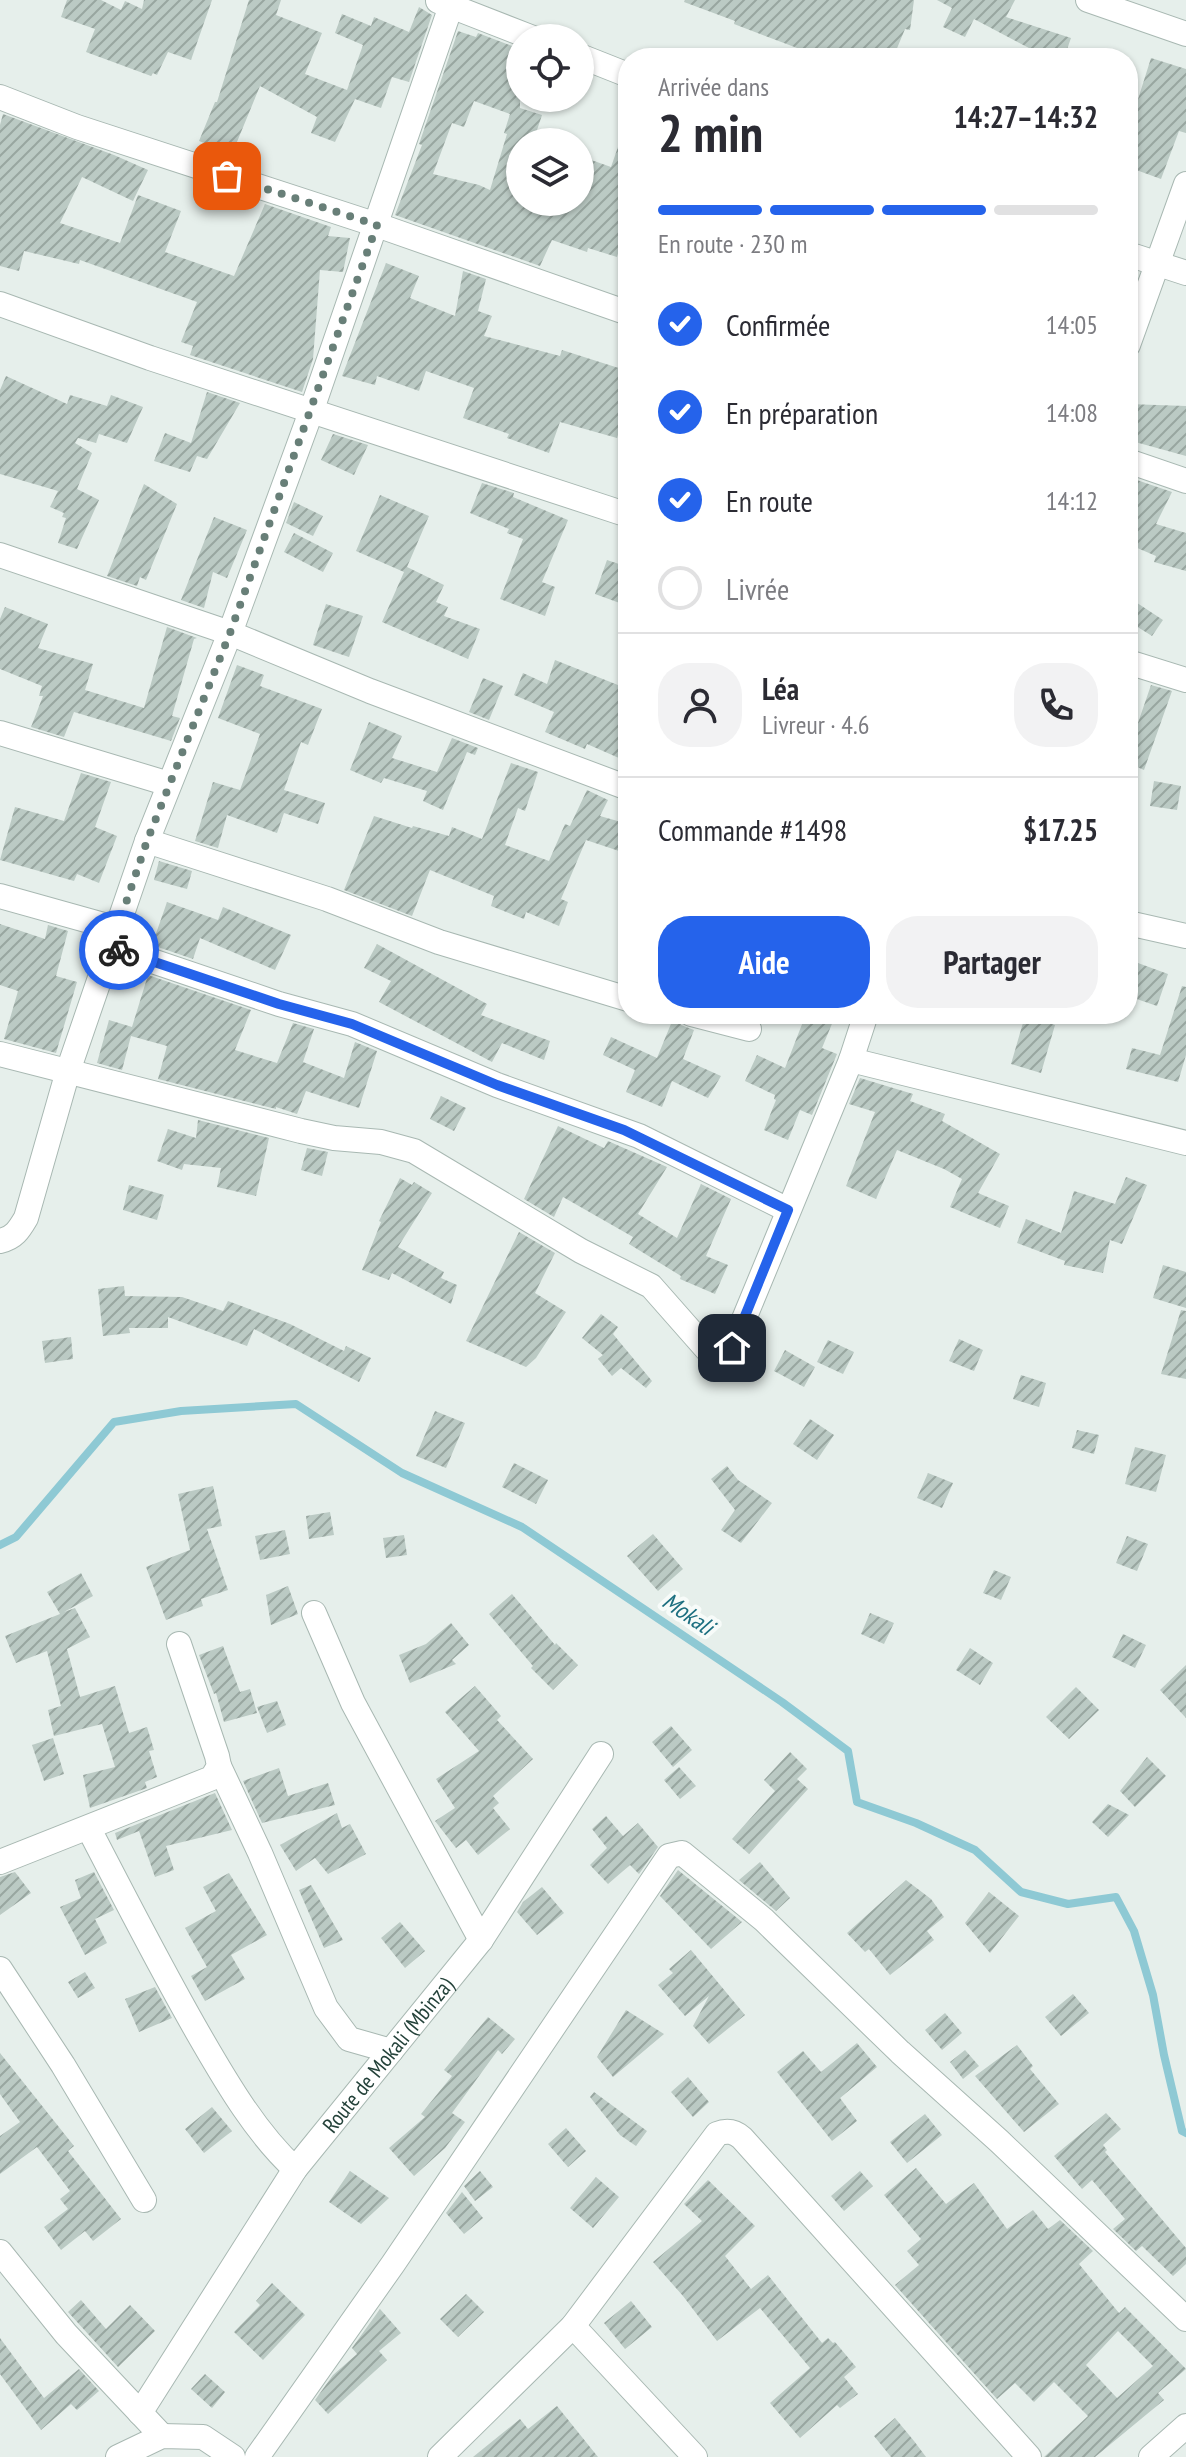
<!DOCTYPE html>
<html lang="fr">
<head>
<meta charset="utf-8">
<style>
	body { margin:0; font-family:"PT Sans Narrow",sans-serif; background:#f2f2f3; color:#2b2b33; height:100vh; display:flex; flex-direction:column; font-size:30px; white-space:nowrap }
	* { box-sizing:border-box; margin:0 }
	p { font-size:26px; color:#7c7c81 }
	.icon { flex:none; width:44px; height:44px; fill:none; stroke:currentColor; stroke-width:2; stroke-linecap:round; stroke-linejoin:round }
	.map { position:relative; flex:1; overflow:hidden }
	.side { position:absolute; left:618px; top:48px; width:520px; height:976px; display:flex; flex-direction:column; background:#fff; border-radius:32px; box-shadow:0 2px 6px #0004 }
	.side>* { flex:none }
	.buttons { position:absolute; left:506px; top:24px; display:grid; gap:16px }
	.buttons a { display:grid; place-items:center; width:88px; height:88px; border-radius:50%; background:#fff; box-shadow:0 2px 6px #0004; font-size:40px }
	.pin { position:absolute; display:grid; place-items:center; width:68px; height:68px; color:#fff; margin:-34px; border-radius:16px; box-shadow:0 4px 12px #0006 }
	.courier { position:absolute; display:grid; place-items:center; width:80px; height:80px; margin:-40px; border:6px solid #2563eb; border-radius:50%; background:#fff; color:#222; box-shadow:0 2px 10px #0007 }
	.overview em { font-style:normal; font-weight:600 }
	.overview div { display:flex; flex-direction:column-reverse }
	.overview { display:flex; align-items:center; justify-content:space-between; height:136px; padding:0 40px }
	h1 { font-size:52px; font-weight:600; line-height:60px }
	.bar { display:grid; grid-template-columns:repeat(4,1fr); gap:12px 8px; align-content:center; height:96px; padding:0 40px }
	.bar i { height:10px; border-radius:6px; background:#e1e1e2 }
	.bar .on { background:#2563eb }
	.bar p { grid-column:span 4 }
	.line { display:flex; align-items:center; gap:20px; padding:0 40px; border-top:2px solid #e1e1e2 }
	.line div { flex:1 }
	.round { display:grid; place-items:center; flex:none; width:84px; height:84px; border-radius:32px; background:#f2f2f3 }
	ol { padding:0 40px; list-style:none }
	li { display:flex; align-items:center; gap:24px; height:88px }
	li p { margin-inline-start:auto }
	li .icon { padding:8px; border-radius:50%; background:#2563eb; color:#fff; stroke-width:4 }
	li:last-child { color:#7c7c81 }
	li i { width:44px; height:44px; border:4px solid #e1e1e2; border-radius:50% }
	.action { display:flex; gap:16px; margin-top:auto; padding:16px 40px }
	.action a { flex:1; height:92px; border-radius:32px; background:#2563eb; color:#fff; font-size:32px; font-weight:600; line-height:92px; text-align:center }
	.action a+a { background:#f2f2f3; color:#2b2b33 }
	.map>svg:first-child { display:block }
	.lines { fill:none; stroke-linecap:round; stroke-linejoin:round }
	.stream { stroke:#8ec9d4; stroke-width:8 }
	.building { fill:url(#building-hatch); fill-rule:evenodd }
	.minor-casing { stroke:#a8b8b2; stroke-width:26 }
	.minor { stroke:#fff; stroke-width:24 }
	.done { stroke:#687f78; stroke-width:8; stroke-dasharray:0 14.4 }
	.route { stroke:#2563eb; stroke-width:10 }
	.labels { text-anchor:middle; stroke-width:8; stroke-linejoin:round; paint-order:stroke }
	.street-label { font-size:22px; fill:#24423a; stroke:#f7fbf9 }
	.water-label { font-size:24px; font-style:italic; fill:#1c6f80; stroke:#f7fbf9 }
</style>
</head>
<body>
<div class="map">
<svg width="1186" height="2457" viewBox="0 0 1186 2457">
	<defs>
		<pattern id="building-hatch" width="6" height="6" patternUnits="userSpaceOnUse" patternTransform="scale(2)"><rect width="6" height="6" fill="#bbcac4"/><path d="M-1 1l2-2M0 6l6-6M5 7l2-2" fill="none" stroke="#98a6a0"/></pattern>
	</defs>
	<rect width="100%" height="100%" fill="#e6efeb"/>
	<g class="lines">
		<path class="stream" d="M0 1545 16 1537 114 1422 181 1411 296 1404 402 1473 522 1527 782 1702 848 1751 857 1802 916 1823 975 1850 1021 1892 1068 1904 1116 1897 1134 1931 1153 1995 1164 2055 1182 2131 1186 2133"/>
	</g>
	<path class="building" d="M67 0H101L121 10 125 1 142 9 144 0H212L191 60 168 52 157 75 153 73 151 76 86 52 95 29 61 17Z
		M249 0H281L276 15 322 33 305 74 347 90 363 45 335 33 342 14 371 26 374 17 409 32 419 7 432 15 409 82 392 77 381 108 355 99 335 142 311 133 317 117 260 86 232 154 199 141 215 102H217Z
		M685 0H914L910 30 905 29 893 58H811L813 54 734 24 735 21 684 2Z
		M937 0H1015L1006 17 1071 38 1064 58H1026L1029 48 974 19 965 37 943 27 952 8Z
		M458 31 476 37 478 33 520 49V108L542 115 533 142H520V202H580V156L611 167 625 127H628V220L617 257 588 248 587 252 552 240 540 266 395 215 422 145 419 144ZM474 101 510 114 504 133 507 134 490 190 479 185 433 174 452 123 464 127Z
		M1151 58 1186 69V133L1179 131 1161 179 1128 167V154L1134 137 1128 135V110L1134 112Z
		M3 114 114 155 148 170 133 201 82 177 60 223 120 243 138 195 181 211 165 252 234 276 265 204 331 227 328 236 350 238 343 272 320 270 313 359 302 392 190 355 193 346 181 342 197 302 80 260 79 264 24 251 19 271 0 266V125Z
		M386 263 419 276 410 298 455 316 463 271 486 279 478 311 492 316 484 336 560 356 562 350 628 371V404L617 438 560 422 549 453 507 438 509 434 463 418 474 388 426 371 419 391 377 376 375 385 342 376Z
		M6 376 67 404 70 395 107 406 111 395 143 407 127 443 99 434 96 443 78 438 75 443 92 453 77 489 99 500 77 549 58 543 66 518 62 517 64 513 50 507 58 491 0 474V390Z
		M207 392 240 403 207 459 197 456 190 472 154 461 165 433 191 443Z
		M1128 404 1186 406V456L1128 440Z
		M333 434 368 445 354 475 321 460Z
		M1128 477 1172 492 1156 524 1186 533V571L1154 562 1156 556 1128 544Z
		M482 483 514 493 513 497 568 520 542 582 555 587 545 616 500 599 523 539 507 533 509 529 470 513Z
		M144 484 177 504 146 580 140 577 137 586 107 576Z
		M380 495 429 516 407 567 444 585 436 602 448 607 444 616 480 629 468 659 382 622 404 572 356 551Z
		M294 502 323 516 313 536 286 523Z
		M214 517 247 530 227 578 213 572 204 608 181 600Z
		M294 533 333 553 323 572 284 552Z
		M607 560 628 567V606L595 594Z
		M1128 597 1163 620 1152 636 1128 621Z
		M326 604 363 616 349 657 313 645Z
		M5 607 48 624 38 648 93 664 85 690 144 708 167 627 197 638 194 639 172 716 180 718 171 741 74 712 64 737 31 727 43 696H39L42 686 0 669V619Z
		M555 660 628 689V762L587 744 585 749 545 732 554 712 514 695 523 673 547 684Z
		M237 665 264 675 260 686 322 709 308 745 301 742 284 790 325 803 318 824 284 813 277 833 227 815 218 848 195 841 213 782 240 790 260 734 218 718Z
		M483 678 503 686 489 720 469 712Z
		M1151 685 1172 691 1144 770 1128 763V752Z
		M369 722 402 736 392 758 437 772 452 738 478 748 475 755 467 752 443 810 423 801 427 791 384 778 381 783 350 770Z
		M511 763 538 772 525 811 518 808 505 845 549 861 565 824 570 826 587 790 608 800 600 816 628 824 619 851 586 840 561 899 568 902 559 926 526 912 524 919 491 906 494 896 430 870 412 916 344 890 374 816 412 828 413 826 449 836 452 827 482 839Z
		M81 773 111 782 95 827 117 836 99 883 77 874 74 881 0 860 15 807 64 821Z
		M1154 781 1181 786 1177 810 1150 806Z
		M159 861 192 871 187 889 154 880Z
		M167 902 218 920 223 907 291 935 275 970 200 938 193 959 152 945Z
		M0 924 45 939 48 925 68 931 56 976 77 982 56 1053 4 1039 18 991 0 985Z
		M377 944 487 1004 481 1015 550 1041 544 1060 502 1043 492 1062 379 1002 391 981 364 968Z
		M1138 963 1168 974 1157 1006 1128 996Z
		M148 975 251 1010 235 1050 277 1063 293 1023 314 1029 303 1062 344 1078 355 1042 377 1051 359 1108 306 1091 297 1114 276 1107V1109L158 1079 167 1046 131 1036 122 1070 97 1063 109 1020 132 1027Z
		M1182 986 1186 987V1055L1178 1082 1126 1069 1132 1048 1160 1055Z
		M675 1014 681 1025 694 1030 683 1059 721 1076 708 1098 672 1081 662 1107 626 1092 635 1070 603 1055 611 1037 657 1058Z
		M806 1014H836L822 1048 837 1054 812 1115 800 1110 788 1140 764 1130 776 1100 774 1099 775 1095 745 1081 757 1055 785 1068Z
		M1025 1016 1055 1025 1041 1073 1011 1064Z
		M860 1078 913 1094 910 1101 945 1114 942 1121 1000 1154 978 1193 1009 1206 1000 1228 950 1207 962 1179 944 1169 897 1150 876 1199 846 1186 875 1112 849 1104Z
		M441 1096 466 1108 454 1131 430 1119Z
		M198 1120 269 1138 256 1196 217 1187 221 1168 184 1164 182 1170 157 1161 168 1129 196 1138Z
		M558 1126 604 1148 608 1141 667 1167 638 1214 677 1238 701 1184 731 1199 706 1256 728 1265 715 1294 680 1279 681 1276 629 1244 633 1237 563 1197 554 1217 524 1199Z
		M307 1148 328 1152 322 1176 301 1170Z
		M1126 1177 1147 1185 1122 1244 1110 1240 1103 1273 1064 1265 1065 1261 1017 1243 1026 1219 1061 1233 1074 1191 1115 1204Z
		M400 1178 412 1185 414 1182 432 1193 398 1247 444 1272 441 1278 457 1285 451 1304 392 1273 389 1280 362 1270 381 1222 379 1221Z
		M129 1185 164 1195 157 1220 123 1210Z
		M519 1232 555 1253 535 1293 566 1312 536 1358 526 1367 466 1341Z
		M1163 1265 1186 1272V1308L1153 1298Z
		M124 1286 125 1296 182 1297 223 1311 228 1301 290 1324 344 1351 346 1346 371 1358 359 1382 254 1329 247 1346 168 1317V1328H129L130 1333 103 1336 98 1289Z
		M1181 1310 1186 1311V1379L1161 1374Z
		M601 1314 618 1327 613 1334 652 1381 646 1388 621 1368 612 1376 598 1359 603 1355 582 1338Z
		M71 1337 73 1359 45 1363 42 1341Z
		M959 1339 983 1350 974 1371 949 1361Z
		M828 1340 854 1352 843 1374 817 1362Z
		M785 1350 815 1367 804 1387 774 1371Z
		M1021 1375 1046 1383 1039 1407 1013 1399Z
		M435 1411 465 1423 446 1468 416 1456Z
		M810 1419 834 1435 817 1460 793 1444Z
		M1077 1430 1099 1435 1094 1454 1072 1448Z
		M1135 1447 1166 1455 1156 1492 1125 1484Z
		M514 1463 548 1480 536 1504 502 1487Z
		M727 1466 738 1480 772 1503 741 1543 721 1530 735 1510 711 1479Z
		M928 1473 953 1483 942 1508 917 1498Z
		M213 1486 222 1526 207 1529 228 1590 201 1599 203 1606 166 1620 146 1567 190 1550 178 1494Z
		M330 1512 334 1535 309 1539 306 1516Z
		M285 1530 290 1554 260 1560 255 1536Z
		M653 1534 683 1569 658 1591 627 1556Z
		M404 1535 407 1555 386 1558 383 1538Z
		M1127 1536 1148 1544 1137 1571 1116 1563Z
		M994 1570 1011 1577 1001 1600 983 1593Z
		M81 1573 93 1596 64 1612 75 1608 90 1637 67 1649 80 1697 115 1686 129 1733 147 1727 154 1750 149 1751 157 1777 145 1782 147 1788 90 1808 83 1775 115 1767 102 1724 54 1736 48 1710 61 1706 47 1651 16 1663 5 1636 60 1614 47 1592Z
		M288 1586 298 1614 271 1625 266 1595Z
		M512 1594 555 1645 556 1643 578 1665 553 1690 531 1668 533 1666 489 1614Z
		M870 1613 894 1623 884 1644 861 1634Z
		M451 1623 469 1645 452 1660 456 1664 410 1683 399 1655 426 1644Z
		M1123 1634 1146 1645 1135 1668 1112 1657Z
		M223 1646 240 1692 250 1689 257 1713 224 1722 216 1693 214 1694 199 1655Z
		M970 1648 993 1663 980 1685 956 1670Z
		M1186 1665V1718L1160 1690Z
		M475 1686 501 1716 497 1720 533 1759 493 1796 499 1803 493 1808 510 1829 478 1855 466 1840 456 1848 435 1821 455 1808 436 1779 479 1751 445 1712Z
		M1076 1687 1099 1710 1069 1739 1046 1717Z
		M277 1701 286 1725 267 1733 257 1707Z
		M671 1726 692 1750 673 1767 652 1742Z
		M53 1738 64 1774 44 1781 32 1745Z
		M790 1752 807 1769 797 1779 808 1789 749 1854 732 1839 775 1791 764 1780Z
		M1147 1757 1166 1776 1135 1807 1120 1791Z
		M679 1767 696 1786 680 1799 664 1780Z
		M279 1768 288 1796 328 1783 335 1805 262 1823 243 1781Z
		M215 1793 232 1830 166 1846 174 1870 155 1877 139 1831 117 1840 115 1833Z
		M1108 1804 1129 1815 1108 1837 1092 1822Z
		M337 1813 342 1828 350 1824 366 1854 328 1874 315 1858 296 1871 280 1845Z
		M606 1816 623 1836 638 1823 658 1847 639 1874 630 1865 608 1884 590 1865 607 1848 592 1829Z
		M760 1862 790 1898 776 1911 739 1880Z
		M678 1870 742 1922 711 1949 660 1896Z
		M15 1872 31 1893 0 1915V1877Z
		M94 1872 114 1910 95 1919 107 1943 85 1955 60 1907 81 1898 75 1880Z
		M229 1873 267 1935 231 1955 245 1979 205 2001 191 1976 207 1967 185 1928 216 1911 203 1887Z
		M906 1880 931 1899 944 1917 927 1931 934 1940 890 1975 869 1949 865 1952 847 1933Z
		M311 1885 343 1940 324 1948 299 1890Z
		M542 1887 564 1913 537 1935 517 1912 523 1902Z
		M989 1892 1019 1916 990 1953 965 1923Z
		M400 1922 425 1951 405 1968 381 1938Z
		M691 1950 745 2015 709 2044 693 2026 709 1996 685 2016 658 1985 673 1973 669 1969Z
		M85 1972 95 1988 78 1998 68 1982Z
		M155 1987 172 2018 139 2032 125 1999Z
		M1073 1994 1089 2013 1061 2036 1045 2017Z
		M626 2010 664 2034 613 2077 597 2057Z
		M945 2013 962 2033 942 2050 925 2030Z
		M488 2017 515 2039 502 2054 498 2050 452 2113 465 2122 445 2148 414 2176 389 2148 425 2117 421 2114 452 2076 444 2070Z
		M857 2043 877 2067 840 2098 857 2121 832 2141 777 2072 803 2051 821 2072Z
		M1017 2045 1033 2066 1030 2069 1059 2104 1024 2132 975 2076Z
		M965 2050 979 2066 963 2079 950 2062Z
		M0 2053 74 2146 68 2151 121 2219 93 2241 85 2231 61 2250 44 2227 68 2209 60 2199 70 2191 37 2147 0 2174V2136L20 2122 0 2094Z
		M688 2077 709 2102 693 2117 671 2092Z
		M594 2092 647 2131 636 2146 620 2135 590 2097Z
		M212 2107 232 2131 204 2153 185 2129Z
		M1106 2113 1121 2129 1103 2145 1107 2150 1105 2152 1186 2248V2264L1173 2276 1142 2246 1136 2251 1113 2229 1125 2219 1092 2180 1082 2189 1054 2156Z
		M925 2114 942 2135 907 2163 890 2142Z
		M566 2128 586 2151 568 2167 548 2144Z
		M916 2168 946 2204 974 2183 1007 2229 1033 2210 1048 2229 1060 2220 1093 2251 1079 2264 1119 2313 1125 2307 1186 2369 1158 2393 1164 2400 1095 2457H1044L1088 2416 1054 2382 1034 2402 1015 2383 997 2399 895 2285 919 2265 907 2251 921 2239 884 2195ZM1118 2331 1153 2366 1117 2398 1086 2365Z
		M350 2171 389 2198 361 2224 329 2202Z
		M480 2171 493 2187 475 2201 464 2186Z
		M860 2171 873 2186 844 2211 831 2196Z
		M596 2177 619 2197 593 2228 570 2208Z
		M708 2180 755 2226 725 2256 751 2289 768 2275 822 2343 828 2338 833 2343 835 2342 856 2367 844 2377 858 2394 840 2408 837 2405 800 2438 770 2403 810 2368 760 2308 717 2341 683 2296 653 2262 702 2221 684 2204Z
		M462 2192 483 2218 464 2234 446 2213Z
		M272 2283 305 2315 263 2360 234 2332 260 2305 256 2301Z
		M466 2294 484 2312 458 2337 440 2319Z
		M81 2300 106 2329 130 2305 155 2331 118 2367 68 2312Z
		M631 2301 652 2327 625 2349 604 2323Z
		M380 2309 401 2333 379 2351 387 2360 328 2414 315 2400 333 2375 357 2354 352 2348Z
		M0 2338 44 2398 79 2369 99 2391 77 2410 71 2404 41 2430 0 2374Z
		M205 2374 225 2392 212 2408 191 2389Z
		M557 2406 598 2457H473L520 2419 528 2429Z
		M895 2418 914 2441 926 2457H891L874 2436Z"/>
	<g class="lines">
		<g class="minor-casing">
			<g id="minor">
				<path d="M1088 0 1186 34"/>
				<path d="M438 1 533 38"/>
				<path d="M580 56 628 75"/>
				<path d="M0 97 77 127 377 225 628 313"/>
				<path d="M1128 254 1186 273"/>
				<path d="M0 304 150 358 628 515"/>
				<path d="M1128 345 1186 184"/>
				<path d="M1128 461 1186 481"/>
				<path d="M0 555 230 633 370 691 628 788"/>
				<path d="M1128 662 1186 680"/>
				<path d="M0 733 169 784"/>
				<path d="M147 841 327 899 439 942 628 999"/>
				<path d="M0 896 118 929"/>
				<path d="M1128 923 1186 936"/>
				<path d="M111 947 279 1004 352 1024 497 1085 639 1136 788 1210"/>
				<path d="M691 1014 749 1029"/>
				<path d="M0 1054 301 1131 334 1138 381 1142 414 1151 581 1251 651 1286 710 1353 721 1356 732 1348 851 1060 866 1014"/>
				<path d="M851 1060 1186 1143"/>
				<path d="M0 1241C14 1238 19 1230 26 1218L68 1071 147 841 230 633 311 412 453 0"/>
				<path d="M314 1613 353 1703 481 1940"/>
				<path d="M219 1766 260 1853 326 2008 349 2039 391 2051"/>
				<path d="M89 1829C126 1900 162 1971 202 2040 228 2085 257 2134 295 2169"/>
				<path d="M0 1862 212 1778 219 1766 217 1756 179 1644"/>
				<path d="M0 1969 63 2065 144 2200"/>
				<path d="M0 2252 66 2334 162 2436"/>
				<path d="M573 2326 695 2457"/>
				<path id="s1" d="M140 2413 295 2169 481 1940 601 1754"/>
				<path d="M118 2457 162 2436 203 2437 233 2457"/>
				<path d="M257 2457 393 2264 669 1856 682 1853 764 1920 900 2052 999 2141 1186 2319"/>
				<path d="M440 2457 573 2326 717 2134C727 2130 734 2131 742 2138L1029 2457"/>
				<path d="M1151 2457 1186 2426"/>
			</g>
		</g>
		<use href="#minor" class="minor"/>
	</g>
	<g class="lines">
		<path class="done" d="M119 950 111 947 147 841 230 633 377 225 227 176"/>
		<path class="route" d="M119 950 279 1004 352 1024 497 1085 624 1130 788 1210 732 1348"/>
	</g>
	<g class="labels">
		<g class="street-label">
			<text dy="8" stroke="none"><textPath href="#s1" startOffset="436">Route de Mokali (Mbinza)</textPath></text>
		</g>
		<g class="water-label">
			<text transform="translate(688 1614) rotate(34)" y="8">Mokali</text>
		</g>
	</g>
</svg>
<div class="buttons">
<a><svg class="icon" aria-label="locate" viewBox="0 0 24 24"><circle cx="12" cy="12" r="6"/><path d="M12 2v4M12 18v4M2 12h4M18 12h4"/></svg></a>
<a><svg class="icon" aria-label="layers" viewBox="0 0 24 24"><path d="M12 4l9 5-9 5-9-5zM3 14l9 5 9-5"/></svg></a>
</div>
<div class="pin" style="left:227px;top:176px;background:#ea580c"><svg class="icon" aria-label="bag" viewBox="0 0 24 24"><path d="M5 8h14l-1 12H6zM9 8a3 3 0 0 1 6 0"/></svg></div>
<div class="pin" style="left:732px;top:1348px;background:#1f2937"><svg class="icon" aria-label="home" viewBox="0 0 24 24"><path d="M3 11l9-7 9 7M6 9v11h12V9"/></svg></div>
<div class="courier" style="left:119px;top:950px"><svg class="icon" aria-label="bike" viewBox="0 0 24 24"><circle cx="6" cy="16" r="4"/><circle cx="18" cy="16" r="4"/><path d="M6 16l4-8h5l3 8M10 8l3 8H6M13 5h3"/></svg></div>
<section class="side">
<div class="overview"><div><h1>2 min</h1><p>Arrivée dans</p></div><em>14:27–14:32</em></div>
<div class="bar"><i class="on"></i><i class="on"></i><i class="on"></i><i></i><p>En route · 230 m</p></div>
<ol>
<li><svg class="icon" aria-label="check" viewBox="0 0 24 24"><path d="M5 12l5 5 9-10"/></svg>Confirmée<p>14:05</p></li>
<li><svg class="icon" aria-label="check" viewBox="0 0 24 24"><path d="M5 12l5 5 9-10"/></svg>En préparation<p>14:08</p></li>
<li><svg class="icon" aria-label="check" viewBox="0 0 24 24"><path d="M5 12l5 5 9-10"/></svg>En route<p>14:12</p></li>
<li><i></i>Livrée</li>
</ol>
<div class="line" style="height:144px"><a class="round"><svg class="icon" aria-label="person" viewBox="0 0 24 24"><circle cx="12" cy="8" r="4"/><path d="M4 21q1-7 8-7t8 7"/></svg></a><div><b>Léa</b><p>Livreur · 4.6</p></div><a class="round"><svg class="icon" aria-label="phone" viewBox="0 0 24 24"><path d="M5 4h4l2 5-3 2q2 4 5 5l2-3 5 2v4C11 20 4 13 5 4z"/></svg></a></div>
<div class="line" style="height:104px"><div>Commande #1498</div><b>$17.25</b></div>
<div class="action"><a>Aide</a><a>Partager</a></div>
</section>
</div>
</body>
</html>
